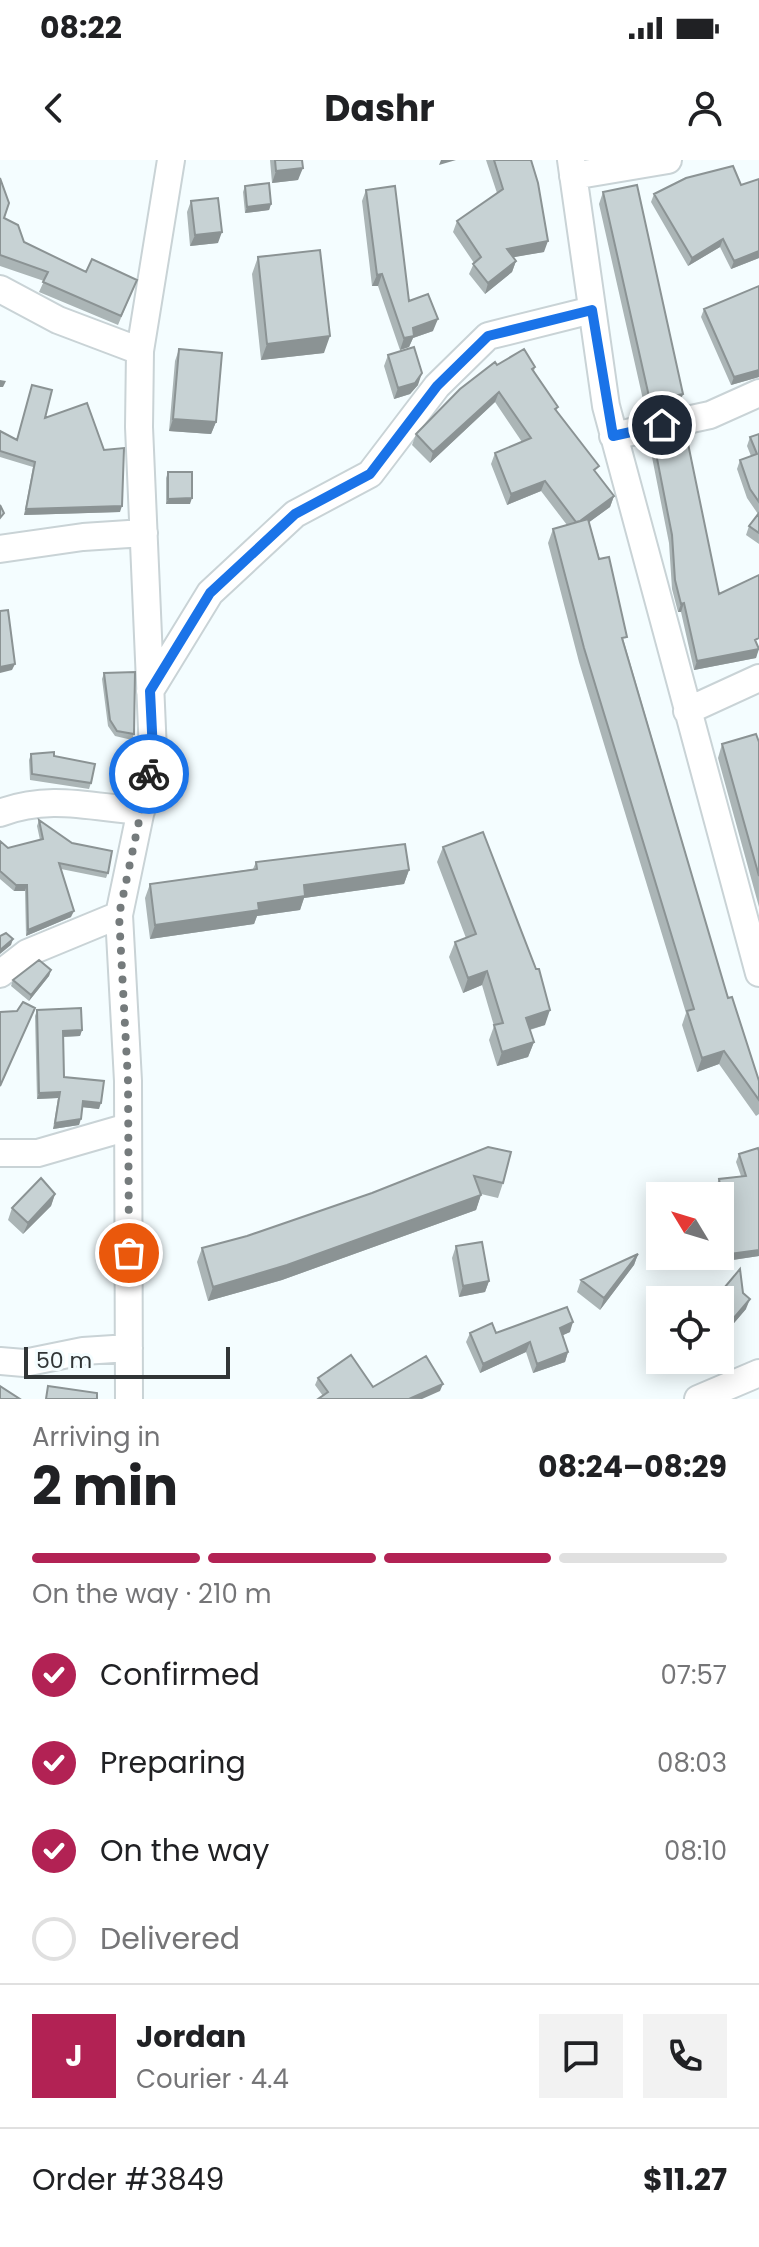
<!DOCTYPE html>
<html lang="en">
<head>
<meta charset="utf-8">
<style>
	body { margin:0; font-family:Poppins,sans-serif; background:#f2f2f2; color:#202124; height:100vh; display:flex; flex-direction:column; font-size:30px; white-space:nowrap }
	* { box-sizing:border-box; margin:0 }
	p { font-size:26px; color:#757577 }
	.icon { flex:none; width:44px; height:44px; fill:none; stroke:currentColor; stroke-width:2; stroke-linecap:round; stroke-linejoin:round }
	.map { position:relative; height:1239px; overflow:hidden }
	.sheet { display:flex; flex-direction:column; background:#fff; flex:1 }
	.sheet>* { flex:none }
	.needle { width:52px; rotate:308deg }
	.controls { position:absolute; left:646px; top:1022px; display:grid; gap:16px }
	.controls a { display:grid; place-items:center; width:88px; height:88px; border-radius:0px; background:#fff; box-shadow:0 4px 20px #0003; font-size:40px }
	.scale { position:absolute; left:24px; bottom:20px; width:206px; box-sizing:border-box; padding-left:8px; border:4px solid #313536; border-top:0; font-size:22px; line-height:28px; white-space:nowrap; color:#313536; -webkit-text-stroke:6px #f4fdff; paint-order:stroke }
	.pin { position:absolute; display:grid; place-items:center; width:68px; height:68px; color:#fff; margin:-34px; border:4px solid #fff; border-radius:50%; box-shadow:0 2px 8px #0007 }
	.courier { position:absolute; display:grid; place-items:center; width:80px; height:80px; margin:-40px; border:6px solid #1a73e8; border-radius:50%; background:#fff; color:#222; box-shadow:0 2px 10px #0007 }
	.head em { font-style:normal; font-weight:700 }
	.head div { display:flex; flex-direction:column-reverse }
	.head { display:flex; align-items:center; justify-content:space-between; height:136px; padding:0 32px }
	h1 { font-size:52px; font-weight:700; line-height:60px }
	.bar { display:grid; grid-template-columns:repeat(4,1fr); gap:12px 8px; align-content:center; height:96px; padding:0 32px }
	.bar i { height:10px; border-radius:6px; background:#e0e0e0 }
	.bar .active { background:#b22254 }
	.bar p { grid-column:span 4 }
	.line { display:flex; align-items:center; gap:20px; padding:0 32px; border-top:2px solid #e0e0e0 }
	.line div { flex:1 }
	.round { display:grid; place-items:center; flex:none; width:84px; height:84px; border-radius:0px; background:#f2f2f2 }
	ol { padding:0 32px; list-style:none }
	li { display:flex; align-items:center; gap:24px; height:88px }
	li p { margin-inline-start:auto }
	li .icon { padding:8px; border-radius:50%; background:#b22254; color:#fff; stroke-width:4 }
	li:last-child { color:#757577 }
	li i { width:44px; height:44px; border:4px solid #e0e0e0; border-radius:50% }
	.status { display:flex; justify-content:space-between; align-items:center; height:56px; padding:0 40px; background:#fff; direction:ltr }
	.status svg { height:22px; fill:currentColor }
	header { display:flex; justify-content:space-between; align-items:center; height:104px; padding:0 32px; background:#fff; font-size:36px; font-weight:700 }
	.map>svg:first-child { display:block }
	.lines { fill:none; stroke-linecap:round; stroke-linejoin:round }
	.minor-casing { stroke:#c9d3d6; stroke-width:30 }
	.minor { stroke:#fff; stroke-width:26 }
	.wall { fill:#abb5b6 }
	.shaded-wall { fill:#8b9394 }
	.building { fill:#c7d2d4; stroke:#8b9394; stroke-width:2 }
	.done { stroke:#757b7c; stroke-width:8; stroke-dasharray:0 14.4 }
	.route { stroke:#1a73e8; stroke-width:10 }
</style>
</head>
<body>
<div class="status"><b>08:22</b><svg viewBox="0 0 49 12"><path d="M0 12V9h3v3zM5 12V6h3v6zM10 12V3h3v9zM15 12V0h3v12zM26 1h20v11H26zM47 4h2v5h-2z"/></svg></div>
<header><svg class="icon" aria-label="back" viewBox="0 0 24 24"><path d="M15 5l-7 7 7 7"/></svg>Dashr<svg class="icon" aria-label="person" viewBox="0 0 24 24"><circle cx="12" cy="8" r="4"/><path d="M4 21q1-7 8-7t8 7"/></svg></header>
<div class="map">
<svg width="759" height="1239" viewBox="0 0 759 1239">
	<rect width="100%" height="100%" fill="#f4fdff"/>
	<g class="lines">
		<g class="minor-casing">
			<path id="minor" d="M571 0 606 246 759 813
				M573 16 668 0
				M0 129 58 160 140 191
				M613 276 710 255 759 233
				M0 389 83 377 144 373
				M150 531 210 433 295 354 370 314 437 226 488 176 592 150
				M687 551 759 518
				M0 653C48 634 91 647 141 651
				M0 814 27 793 119 755
				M0 993H38L128 967
				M0 1201 24 1203 83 1191 129 1188
				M129 1239 128 921 119 755 153 592 139 267 140 191 171 0
				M698 1239 759 1213"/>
		</g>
		<use href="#minor" class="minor"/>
	</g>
	<path class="wall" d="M270 0H302L298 20 272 23Z
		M486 0H531L544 92 513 97 516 101 512 112 485 134 469 114 474 103 453 72 457 61 497 33Z
		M0 18 4 58 24 82 86 112 137 120 118 165 39 132 44 121 0 106Z
		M245 26 271 44 269 50 245 53 243 32Z
		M366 30 409 141 433 171 413 178 409 187 400 190 378 126H372L362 41Z
		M603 32 683 234 679 245 646 253 599 44Z
		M654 34 759 98 731 109 720 87 688 106 651 42Z
		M191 41 218 83 190 86 187 52Z
		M258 97 324 193 261 200 252 114Z
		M759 126V217L731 225 701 157 704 149Z
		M179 189 216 262 211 274 169 271 175 201Z
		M388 195 418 225 410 234 394 239 384 206Z
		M497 205 535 207 534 211 558 247 556 251 596 313 614 336 610 347 589 362 728 838 759 921V954L756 956 719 904 697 912 682 865 686 853 579 502 548 383 553 369 567 365 541 331 507 345 491 304 495 293 522 282 495 242 430 303 412 285 416 274Z
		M45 258 120 352 24 355 33 307 0 297V271L17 280Z
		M759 274V384L746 375 749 366 758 354 747 338 737 309 740 300 751 296 747 286 750 277Z
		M653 278 719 434 758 485 756 498 694 510 681 452H678L672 429 669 383 650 287Z
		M168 312 190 344H166V318Z
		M104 513 134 574 132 580 115 576 108 566 102 519Z
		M759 582V747L718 598 722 584Z
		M31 594 54 596 91 623 89 629 30 620 29 600Z
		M39 660 108 713 106 718 61 709 71 757 26 776 25 731H14L0 719V681L8 688 40 680 37 666Z
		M443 687 545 865 530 870 534 882 528 897 497 906 489 880 494 866 482 825 463 833 449 797 455 782 466 778 437 702Z
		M256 702 409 710 404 724 304 738 300 750 257 756 254 764 150 779 145 738 150 724 253 709Z
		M51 810 49 816 29 841 11 826 13 820Z
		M37 850 82 870 80 876 63 877 64 917 99 949 82 947 79 965 53 969 58 938 37 939 35 856Z
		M488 987 503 1023 498 1038 481 1034 476 1050 282 1120 208 1141 197 1102 202 1088 247 1076 372 1033Z
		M759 991V1096L719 1102 720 1036H684V1035L716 1026 719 1019 741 1016 736 1002 739 994Z
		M55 1034 51 1046 23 1074 8 1060 12 1048Z
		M456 1086 489 1121 485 1132 459 1137 452 1098Z
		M638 1094 634 1105 600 1150 577 1132 581 1120Z
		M743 1133 746 1149 723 1176 720 1173V1140Z
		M570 1172 562 1175 568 1192 565 1202 533 1213 526 1192 480 1213 466 1182 470 1173Z
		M318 1218 373 1227 440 1231 323 1236 315 1225Z"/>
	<path class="shaded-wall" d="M441 0H456L439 5Z
		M303 8 298 20 272 23 276 11Z
		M271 44 269 50 245 53 247 47Z
		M222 72 218 83 190 86 195 75Z
		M723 79 720 87 688 106 692 98Z
		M548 81 544 92 503 99 507 89Z
		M759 91V98L731 109 734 101Z
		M516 101 512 112 485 134 488 123Z
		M382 114 378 126H372L377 115Z
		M438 159 433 171 413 178 409 187 400 190 404 178 413 168Z
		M330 176 324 193 261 200 267 184Z
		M759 210V217L731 225 734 217Z
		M422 213 418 225 410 234 394 239 398 228Z
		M0 220 6 221 3 227H0Z
		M499 232 495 242 430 303 433 292Z
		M683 234 679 245 646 253 650 241Z
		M173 259 216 262 211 274 169 271Z
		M545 321 541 331 507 345 511 334Z
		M614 336 610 347 573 374 577 363Z
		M192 338 190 344H166L168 339Z
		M122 346 120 352 24 355 26 349Z
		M684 443 681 452H678L681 444Z
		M759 489 756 498 694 510 697 501Z
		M15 504 12 510 0 513V507Z
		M409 710 404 724 304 738 300 750 257 756 254 764 150 779 155 765 258 743 304 725Z
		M16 725H27L25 731H14Z
		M74 751 71 757 26 776 28 770Z
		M13 779 11 785 0 794V790Z
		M51 810 49 816 29 841 31 835Z
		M487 811 482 825 463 833 468 818Z
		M550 850 545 865 521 872 526 858Z
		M82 870 80 876 60 877 63 871Z
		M534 882 528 897 497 906 502 892Z
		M724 891 719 904 697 912 702 898Z
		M60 932 58 938 37 939 39 933Z
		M83 941 101 943 99 949 81 947Z
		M81 959 79 965 53 969 55 963Z
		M55 1034 51 1046 23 1074 28 1063Z
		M481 1035 476 1050 282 1120 208 1141 213 1127Z
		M759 1090V1096L719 1102 722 1095Z
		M638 1094 634 1105 600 1150 604 1138Z
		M489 1121 485 1132 459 1137 463 1126Z
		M750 1139 746 1149 723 1176 727 1166Z
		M573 1162 570 1172 557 1178 560 1168Z
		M530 1182 526 1192 480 1213 483 1204Z
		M568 1192 565 1202 533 1213 537 1204Z
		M443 1224 440 1231 422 1239H409Z"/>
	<path class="building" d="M275 0H302L303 8 276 11Z
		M494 0H531L538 23 548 81 507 89 516 101 488 123 473 104 481 97 457 61 503 29Z
		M733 6 741 25 759 19V91L734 101 723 79 692 98 654 34 686 18Z
		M0 18 9 43 4 58 18 65 24 82 86 112 92 99 137 120 121 156 43 122 48 112 0 95Z
		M269 23 271 44 247 47 245 26Z
		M637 25 683 234 650 241 603 32Z
		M395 26 409 141 428 134 438 159 413 168 414 176 404 178 382 114 377 115 366 30Z
		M218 38 222 72 195 75 191 41Z
		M320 90 330 176 267 184 258 97Z
		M759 126V210L734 217 704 149Z
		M414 187 422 213 415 223 398 228 388 195Z
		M179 189 222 193 216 262 173 259Z
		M524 189 535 207 532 209 558 247 555 249 599 306 594 310 614 336 580 361 576 362 545 321 511 334 495 293 531 278 499 232 433 292 416 274 460 229 495 202 497 205Z
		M32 225 52 230 45 258 87 243 104 290 124 288 122 346 26 349 35 302 0 291V271L17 280Z
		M685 269 719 434 759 415V478L755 480 759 489 697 501 684 443 681 444 675 420 672 375 653 278Z
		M759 274V342L750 329 740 300 757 294 750 277Z
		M168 312H192V338L168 339Z
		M0 345 4 353 0 358Z
		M759 353V373L749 366Z
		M588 359 599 399 609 397 627 477 622 478 728 838 732 837 759 921V940L724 891 702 898 687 851 694 849 584 488 553 369Z
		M8 450 15 504 0 507V451Z
		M135 512 134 574 117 571 110 560 104 513Z
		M756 574 759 582V716L722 584Z
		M54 592V596L95 604 91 623 32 614 31 594Z
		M39 660 72 683 112 691 108 713 59 703 74 751 28 770 27 725H16L0 711V681L8 688 43 679Z
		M483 672 536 809H539L550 850 526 858 534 882 502 892 494 865 503 863 487 811 468 818 455 782 476 774 443 687Z
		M405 684 409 710 304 725 305 736 258 743 259 750 155 765 150 724 257 709 256 702Z
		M6 773 13 779 0 790V776Z
		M39 800 51 810 31 835 13 820Z
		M23 842 35 848 0 926V852L17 851Z
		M81 848 82 870 63 871 64 917 104 921 101 943 83 941 81 959 55 963 60 932 39 933 37 850Z
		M488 987 511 992 503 1023 474 1016 481 1035 287 1105 213 1127 202 1088 247 1076 372 1033Z
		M758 988 759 991V1090L722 1095 720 1080V1036H684V1035L720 1025 719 1019 746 1016 739 994Z
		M41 1018 55 1034 28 1063 12 1048Z
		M482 1082 489 1121 463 1126 456 1086Z
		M638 1094 604 1138 581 1120Z
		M740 1109 743 1133 750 1139 727 1166 720 1161V1140H714Z
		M567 1147 573 1162 560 1168 568 1192 537 1204 530 1182 483 1204 470 1173 492 1163 496 1173Z
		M351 1195 373 1227 426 1196 443 1224 409 1239H318L328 1232 318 1218Z
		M0 1226 20 1239H0Z
		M48 1226 97 1233V1239H46Z"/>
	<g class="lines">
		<path class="done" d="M129 1093 128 921 119 755 149 614"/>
		<path class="route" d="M149 614 153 592 150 531 210 433 295 354 370 314 437 226 488 176 592 150 613 276 662 265"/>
	</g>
</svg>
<div class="controls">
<a><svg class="needle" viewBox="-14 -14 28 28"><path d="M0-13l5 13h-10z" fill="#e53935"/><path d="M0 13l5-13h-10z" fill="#757577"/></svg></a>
<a><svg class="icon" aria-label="locate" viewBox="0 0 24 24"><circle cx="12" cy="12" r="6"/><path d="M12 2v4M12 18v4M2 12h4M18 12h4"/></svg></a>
</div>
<div class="scale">50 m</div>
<div class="pin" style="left:129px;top:1093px;background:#ea580c"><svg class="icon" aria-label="bag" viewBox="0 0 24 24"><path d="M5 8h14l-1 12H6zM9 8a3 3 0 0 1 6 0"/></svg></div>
<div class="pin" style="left:662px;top:265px;background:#1f2937"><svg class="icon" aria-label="home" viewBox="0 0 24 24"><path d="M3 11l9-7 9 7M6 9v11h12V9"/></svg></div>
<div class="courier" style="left:149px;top:614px"><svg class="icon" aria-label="bike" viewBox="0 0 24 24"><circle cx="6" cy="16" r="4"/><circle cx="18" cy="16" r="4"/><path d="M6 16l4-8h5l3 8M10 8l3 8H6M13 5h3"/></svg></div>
</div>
<section class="sheet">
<div class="head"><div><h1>2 min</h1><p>Arriving in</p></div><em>08:24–08:29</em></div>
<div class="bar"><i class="active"></i><i class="active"></i><i class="active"></i><i></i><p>On the way · 210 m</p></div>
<ol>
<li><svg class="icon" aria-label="check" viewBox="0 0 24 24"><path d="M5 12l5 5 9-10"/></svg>Confirmed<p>07:57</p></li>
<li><svg class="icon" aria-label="check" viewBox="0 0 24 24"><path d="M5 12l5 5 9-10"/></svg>Preparing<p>08:03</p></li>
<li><svg class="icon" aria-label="check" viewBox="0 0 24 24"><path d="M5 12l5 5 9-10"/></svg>On the way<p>08:10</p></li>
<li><i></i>Delivered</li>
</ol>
<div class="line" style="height:144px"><b class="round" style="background:#b22254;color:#fff">J</b><div><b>Jordan</b><p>Courier · 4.4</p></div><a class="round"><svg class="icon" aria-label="chat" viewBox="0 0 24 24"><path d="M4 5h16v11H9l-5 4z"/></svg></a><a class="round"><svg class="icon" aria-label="phone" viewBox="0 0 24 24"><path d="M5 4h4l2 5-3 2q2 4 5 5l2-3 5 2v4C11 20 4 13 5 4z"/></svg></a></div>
<div class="line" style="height:104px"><div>Order #3849</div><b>$11.27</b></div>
</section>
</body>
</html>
